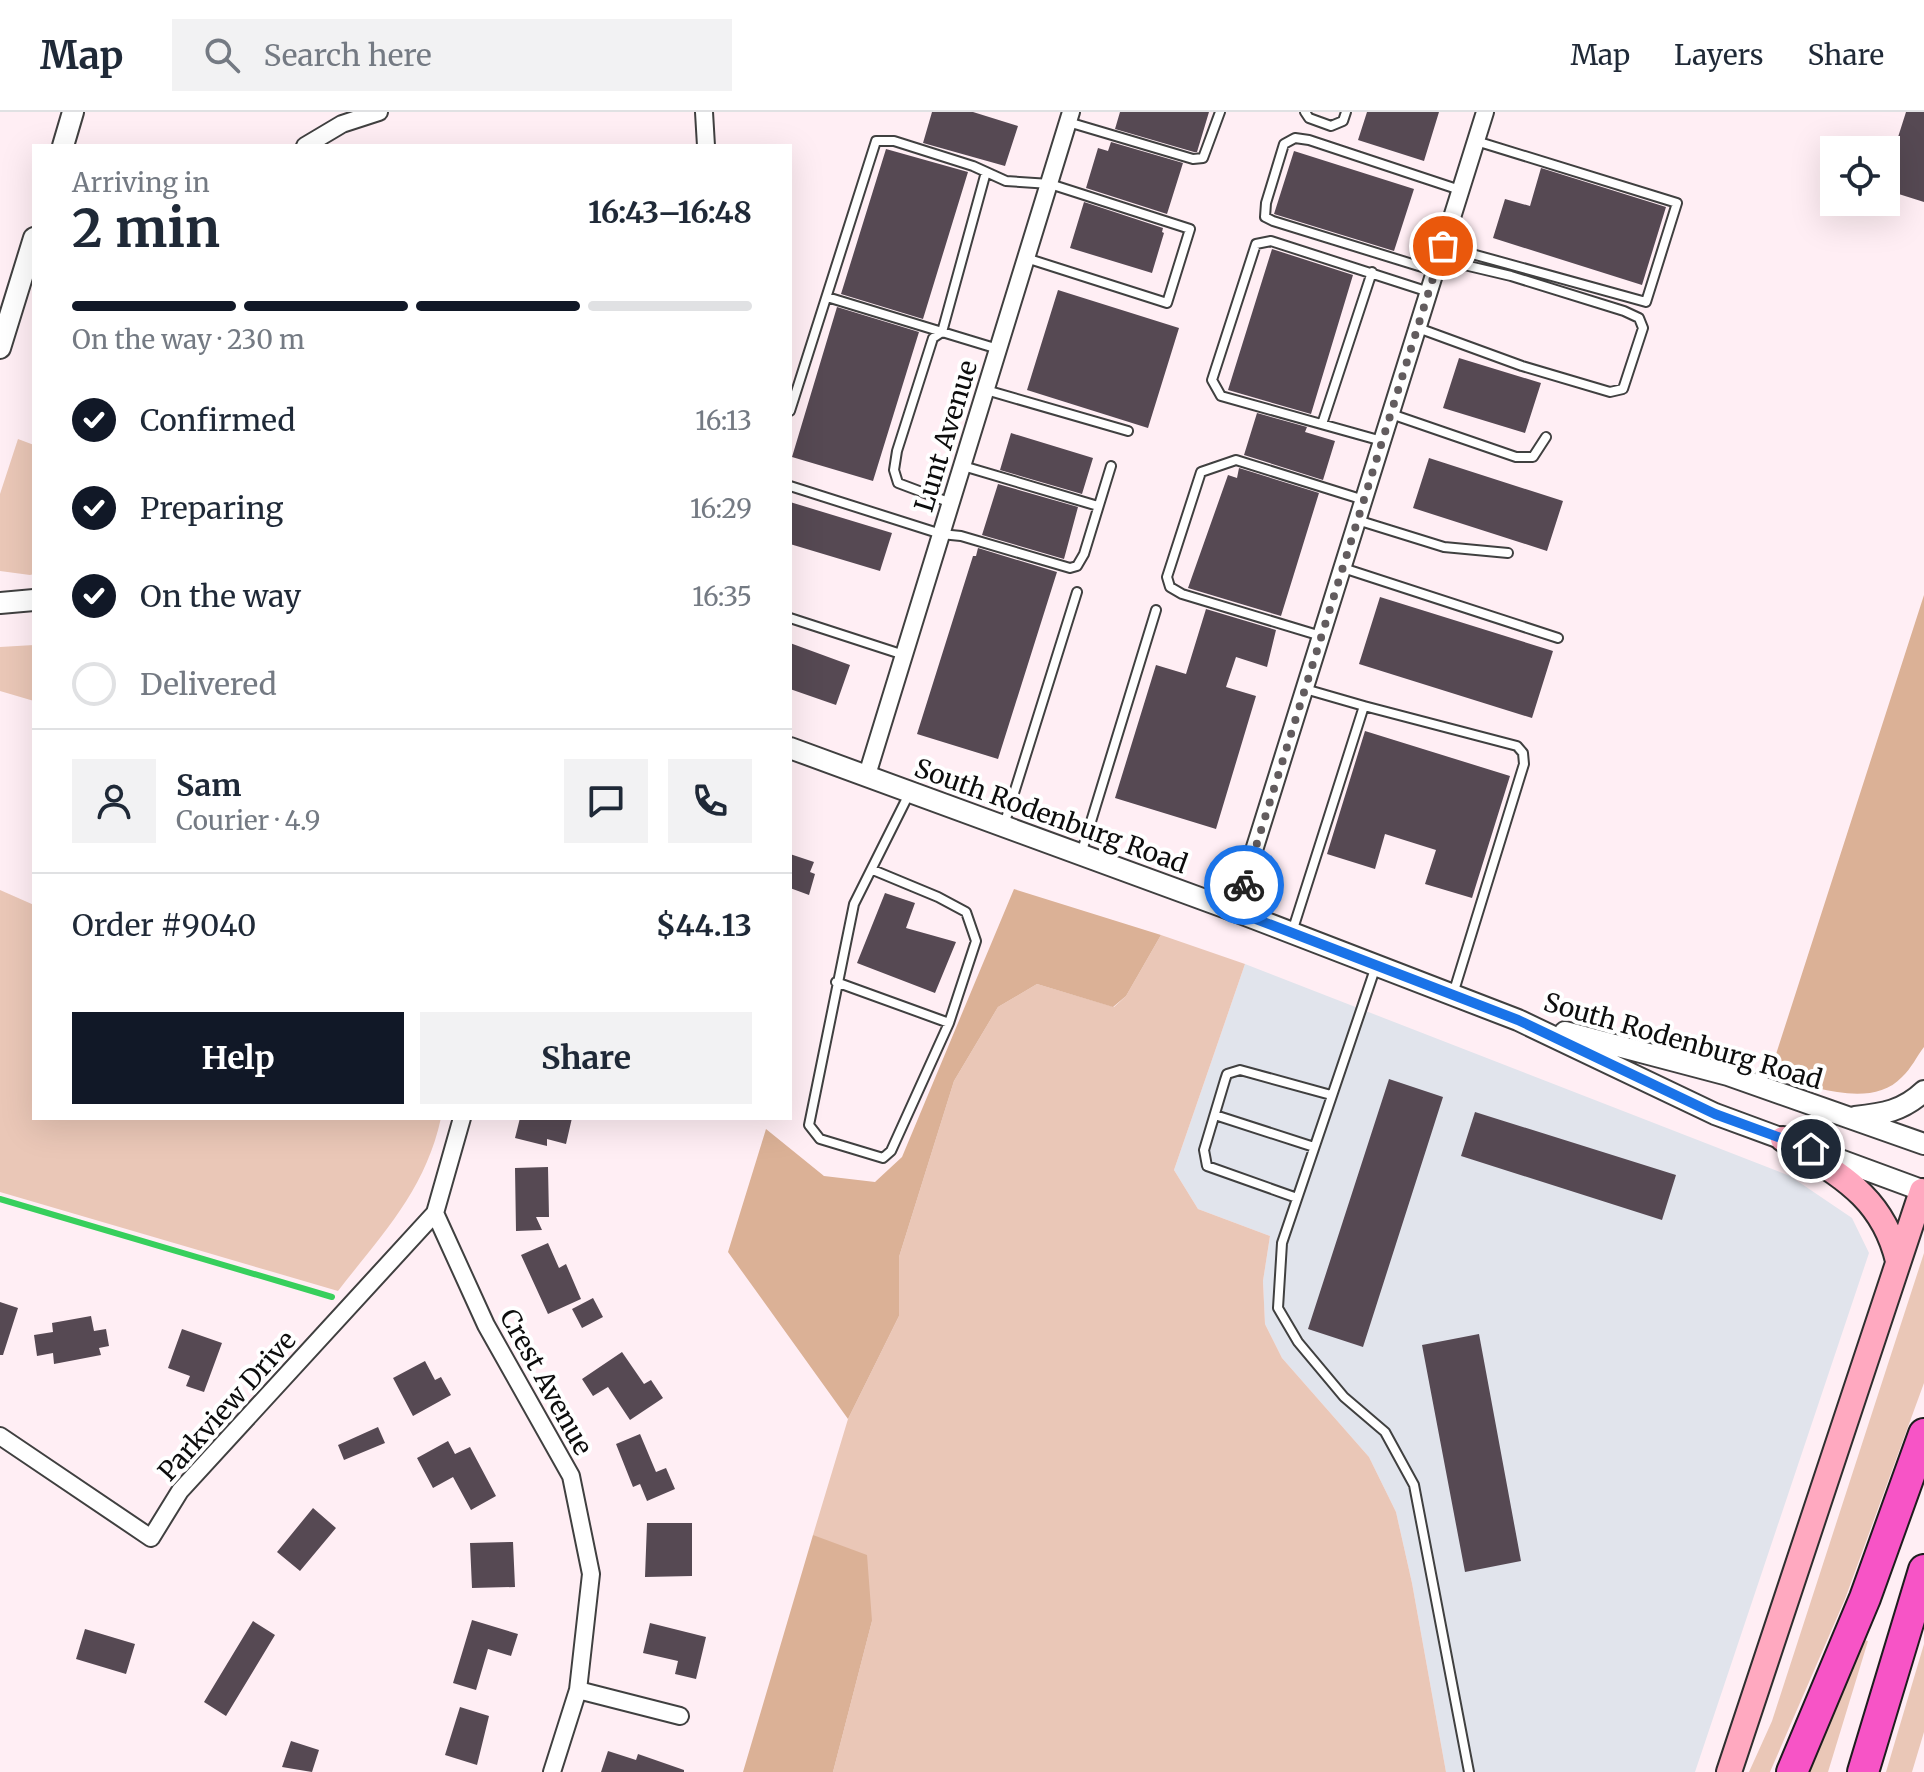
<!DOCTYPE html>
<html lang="en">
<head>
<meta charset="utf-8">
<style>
	body { margin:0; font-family:Merriweather,serif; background:#f2f2f3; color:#1f2937; height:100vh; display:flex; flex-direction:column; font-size:30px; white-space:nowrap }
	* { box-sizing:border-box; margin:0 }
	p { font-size:26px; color:#747a83 }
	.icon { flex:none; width:44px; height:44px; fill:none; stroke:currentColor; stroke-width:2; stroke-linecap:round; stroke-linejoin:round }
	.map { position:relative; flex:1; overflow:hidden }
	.panel { position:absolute; left:32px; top:32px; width:760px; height:976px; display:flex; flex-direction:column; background:#fff; border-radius:0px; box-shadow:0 8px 32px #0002 }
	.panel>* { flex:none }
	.tools { position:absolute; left:1820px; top:24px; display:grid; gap:16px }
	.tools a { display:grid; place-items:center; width:80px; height:80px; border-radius:0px; background:#fff; box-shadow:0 8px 32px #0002; font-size:40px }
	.pin { position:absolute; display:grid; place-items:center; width:68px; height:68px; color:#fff; margin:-34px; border:4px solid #fff; border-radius:50%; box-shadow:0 2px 8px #0007 }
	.courier { position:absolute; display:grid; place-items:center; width:80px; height:80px; margin:-40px; border:6px solid #1a73e8; border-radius:50%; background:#fff; color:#222; box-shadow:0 2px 10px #0007 }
	.head em { font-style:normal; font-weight:700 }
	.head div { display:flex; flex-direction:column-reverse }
	.head { display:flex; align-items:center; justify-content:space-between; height:136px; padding:0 40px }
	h1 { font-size:52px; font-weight:700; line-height:60px }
	.bar { display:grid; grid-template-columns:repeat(4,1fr); gap:12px 8px; align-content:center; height:96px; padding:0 40px }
	.bar i { height:10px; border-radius:6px; background:#e0e1e3 }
	.bar .selected { background:#111827 }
	.bar p { grid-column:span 4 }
	.line { display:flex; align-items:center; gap:20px; padding:0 40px; border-top:2px solid #e0e1e3 }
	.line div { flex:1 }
	.round { display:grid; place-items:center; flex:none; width:84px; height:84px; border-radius:0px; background:#f2f2f3 }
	ol { padding:0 40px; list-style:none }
	li { display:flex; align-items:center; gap:24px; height:88px }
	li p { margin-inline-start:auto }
	li .icon { padding:8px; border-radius:50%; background:#111827; color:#fff; stroke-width:4 }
	li:last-child { color:#747a83 }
	li i { width:44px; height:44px; border:4px solid #e0e1e3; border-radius:50% }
	.action { display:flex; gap:16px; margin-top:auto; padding:16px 40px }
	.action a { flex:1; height:92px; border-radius:0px; background:#111827; color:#fff; font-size:32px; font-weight:700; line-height:92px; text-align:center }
	.action a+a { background:#f2f2f3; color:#1f2937 }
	header { display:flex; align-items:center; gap:48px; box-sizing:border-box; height:112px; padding:0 40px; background:#fff; border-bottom:2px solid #e0e1e3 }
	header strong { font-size:38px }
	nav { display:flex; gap:44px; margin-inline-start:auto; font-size:28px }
	.search { width:560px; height:72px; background:#f2f2f3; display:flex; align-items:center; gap:20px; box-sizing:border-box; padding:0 28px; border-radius:0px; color:#747a83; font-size:30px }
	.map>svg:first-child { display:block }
	.industrial { fill:#e1e4ec }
	.green { fill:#eac7b7 }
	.forest { fill:#dbb196 }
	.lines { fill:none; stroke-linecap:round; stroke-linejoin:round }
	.stream { stroke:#37cf5c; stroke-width:6 }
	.building { fill:#564953 }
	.service-casing { stroke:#404040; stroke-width:12 }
	.minor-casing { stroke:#404040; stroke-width:20 }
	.tertiary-casing { stroke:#404040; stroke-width:24 }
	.secondary-casing { stroke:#2f2f2f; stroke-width:28 }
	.motorway-casing { stroke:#1e1e1e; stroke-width:34 }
	.service { stroke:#fff; stroke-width:8 }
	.minor { stroke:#fff; stroke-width:16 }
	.tertiary { stroke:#fff; stroke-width:20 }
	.secondary { stroke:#ffa9c0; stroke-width:24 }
	.motorway { stroke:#f754c6; stroke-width:30 }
	.done { stroke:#625c5e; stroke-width:8; stroke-dasharray:0 14.4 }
	.route { stroke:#1a73e8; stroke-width:10 }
	.labels { text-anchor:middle; stroke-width:8; stroke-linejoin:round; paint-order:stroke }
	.street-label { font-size:26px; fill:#0d0d0d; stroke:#fff }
</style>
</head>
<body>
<header>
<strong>Map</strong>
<div class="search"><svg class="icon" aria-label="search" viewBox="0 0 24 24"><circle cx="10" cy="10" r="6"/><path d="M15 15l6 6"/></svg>Search here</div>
<nav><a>Map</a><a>Layers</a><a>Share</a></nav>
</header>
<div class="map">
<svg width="1924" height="1660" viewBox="0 0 1924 1660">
	<rect width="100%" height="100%" fill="#ffeef4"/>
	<path class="industrial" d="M1245 852 1790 1064 1852 1106 1869 1141 1695 1660H1446L1412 1471 1396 1400 1369 1345 1282 1246 1265 1212 1263 1169 1270 1124 1198 1097 1174 1058Z"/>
	<path class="green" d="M18 327 34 333V462L30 463 0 459V382Z
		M34 533V589L0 579V535Z
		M0 778 34 793V1006H441C425 1079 382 1122 338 1179L0 1080Z
		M1161 823 1245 852 1174 1058 1198 1097 1270 1124 1263 1169 1265 1212 1282 1246 1369 1345 1396 1400 1412 1471 1446 1660H833L872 1509 813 1423 848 1307 899 1204V1145L954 969 998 895 1037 872 1114 895 1126 884Z
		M1924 1141V1271L1845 1487 1770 1660H1749L1772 1609Z
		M1864 1528 1868 1529 1828 1660H1806Z
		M1924 1532V1620L1912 1660H1886Z"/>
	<path class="forest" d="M1924 483V935C1917 944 1911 957 1902 965 1870 999 1808 972 1769 964Z
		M1014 777 1161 823 1126 884 1113 895 1037 872 998 895 954 969 899 1145V1204L848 1307 728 1140 766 1017 824 1064 875 1070 902 1045Z
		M813 1423 867 1443 872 1509 833 1660H743Z"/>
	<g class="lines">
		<path class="stream" d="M0 1087 332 1185"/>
	</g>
	<path class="building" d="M932 0H973L1018 14 1005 54 923 31Z
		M1120 0H1209L1197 40H1194L1115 17Z
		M1367 0H1439L1424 49 1358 28Z
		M1906 0H1924V90L1886 78V63Z
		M1111 30 1183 51 1167 102 1086 76 1098 36 1108 39Z
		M886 37 968 60 923 207 841 182Z
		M1294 39 1414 77 1394 139 1274 102Z
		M1541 56 1666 95 1642 173 1493 126 1505 87 1530 94Z
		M1084 90 1163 116 1162 120 1164 121 1152 161 1070 136Z
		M1272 137 1353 163 1311 302 1228 278Z
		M1058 178 1179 216 1148 316 1027 278Z
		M837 195 919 220 873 369 792 345Z
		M1459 246 1541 271 1525 321 1443 296Z
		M1257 301 1307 315 1305 320 1335 329 1323 368 1244 343Z
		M1011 321 1093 346 1082 382 1000 358Z
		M1429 346 1563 389 1547 439 1413 396Z
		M1239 356 1319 381 1281 504 1188 476 1228 363 1237 366Z
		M998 372 1078 395 1064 447 982 423Z
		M790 390 892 421 880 459 790 432Z
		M978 436 1057 460 998 647 917 622 973 444H976Z
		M1380 485 1553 539 1532 606 1359 552Z
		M1206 497 1276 518 1267 555 1236 545 1226 575 1256 584 1216 717 1115 686 1156 553 1186 562Z
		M790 531 850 553 836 593 790 577Z
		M1365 619 1510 664 1472 786 1425 772 1436 738 1385 722 1375 757 1327 742Z
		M790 742 814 750 810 760 815 762 809 783 790 776Z
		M885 781 915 791 906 816 956 830 935 881 857 851Z
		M1389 967 1443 985 1363 1235 1308 1217Z
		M1475 1000 1676 1063 1662 1108 1461 1044Z
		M520 1006H572L566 1032 547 1027V1034L515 1026Z
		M548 1055 549 1105H536L542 1118 516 1119 515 1056Z
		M548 1131 559 1156 566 1152 581 1187 548 1202 521 1143Z
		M593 1186 603 1205 582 1216 572 1197Z
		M0 1190 18 1196 3 1243H0Z
		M91 1204 94 1219 106 1217 109 1234 99 1236 101 1243 54 1252 53 1241 37 1244 34 1223 53 1220 52 1211Z
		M182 1217 222 1231 204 1280 186 1274 190 1264 168 1256Z
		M1479 1222 1521 1449 1465 1460 1422 1233Z
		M622 1240 644 1272 651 1268 663 1286 630 1308 608 1275 593 1284 582 1267Z
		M425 1249 435 1268 441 1265 451 1283 413 1304 393 1266Z
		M378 1315 385 1331 344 1348 338 1333Z
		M640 1322 656 1360 666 1356 675 1377 647 1389 640 1372 633 1375 616 1332Z
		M448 1329 455 1342 470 1335 496 1384 471 1398 453 1365 433 1376 417 1346Z
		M313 1396 336 1416 300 1459 277 1440Z
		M647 1411H692V1464L645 1465Z
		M513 1430 515 1475 472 1476 470 1431Z
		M472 1508 518 1522 511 1544 488 1537 476 1578 453 1571Z
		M253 1509 275 1523 226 1604 204 1590Z
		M650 1511 706 1525 696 1567 675 1562 678 1549 643 1541Z
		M85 1517 135 1532 126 1562 76 1547Z
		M460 1595 489 1604 477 1653 445 1643Z
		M291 1629 319 1638 312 1660 282 1655Z
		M608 1639 636 1648 638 1642 684 1658V1660H601Z"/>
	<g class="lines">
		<g class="service-casing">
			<path id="service" d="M1305 0 1309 6 1331 14 1343 9 1346 0
				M1068 10 1193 47 1203 46 1220 0
				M1443 134 1646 190 1677 91 1476 29
				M1435 159 1273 109 1265 105 1266 91 1284 32 1295 26 1309 28 1460 78
				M827 185 998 237
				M1418 216 1522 254 1610 280 1623 277 1643 216 1639 206 1624 199 1511 164 1439 147
				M986 278 1128 319
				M790 299 876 29H894L973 54 1006 69 1050 72 1190 117 1167 191 1026 146
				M1391 302 1516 345H1533L1546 325
				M1322 312 1372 160
				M1382 329 1221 284 1212 268 1256 132 1271 129 1429 180
				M963 354 1098 394
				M790 374 941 422 961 424 1070 456 1077 454 1084 442 1111 354
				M951 391 898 371 894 358 897 339 933 226 942 220 986 60
				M1357 408 1444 435 1508 441
				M1343 456 1558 526
				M790 506 904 543
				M1321 524 1182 482 1170 475 1167 465 1201 360 1236 348 1364 388
				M1364 594 1517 634 1523 641 1524 652 1453 882
				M1004 713 1077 480
				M1081 742 1156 498
				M873 758 938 785 966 800 976 829 949 911
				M1292 820 1364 594 1305 577
				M1376 854 1282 1131 1278 1196 1298 1230 1344 1285 1385 1320 1414 1373 1469 1660
				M836 870 949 911 891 1039 883 1046 820 1027 809 1013 854 792 910 680
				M1215 1003 1314 1035
				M1297 1086 1207 1054 1204 1038 1225 968 1227 962 1240 958 1331 983"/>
		</g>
		<g class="minor-casing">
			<path id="minor" d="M704 0 706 34
				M305 34 342 12 379 0
				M867 663 1071 0
				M1235 799 1485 0
				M462 1006 435 1101 486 1213 571 1364 591 1462 578 1578 552 1660
				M0 1324 151 1426 180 1379 435 1101
				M578 1578 680 1604"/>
		</g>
		<g class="tertiary-casing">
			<path id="tertiary" d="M63 34 73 0
				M0 236 34 126
				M0 491 34 488
				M790 636 1235 799 1518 908 1715 1002 1924 1079
				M1565 920 1728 963 1924 1032
				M1855 1005C1883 1002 1903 999 1924 979"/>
		</g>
		<g class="secondary-casing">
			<path id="secondary" d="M1783 1027C1837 1062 1882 1082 1898 1149
				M1729 1660 1922 1079"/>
		</g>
		<g class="motorway-casing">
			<path id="motorway" d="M1792 1660 1865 1486 1924 1322
				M1863 1660 1924 1458"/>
		</g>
		<use href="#service" class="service"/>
		<use href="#minor" class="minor"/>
		<use href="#tertiary" class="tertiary"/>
		<use href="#secondary" class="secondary"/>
		<use href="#motorway" class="motorway"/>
	</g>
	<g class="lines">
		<path class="done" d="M1244 773 1443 134"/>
		<path class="route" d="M1244 773 1235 799 1518 908 1715 1002 1811 1037"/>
	</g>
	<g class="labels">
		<g class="street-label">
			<text transform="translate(946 324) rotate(-73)" y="9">Lunt Avenue</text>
			<text transform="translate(1051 704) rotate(20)" y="9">South Rodenburg Road</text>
			<text transform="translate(1683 929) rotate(16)" y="9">South Rodenburg Road</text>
			<text transform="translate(546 1270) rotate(61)" y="9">Crest Avenue</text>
			<text transform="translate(227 1294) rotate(-48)" y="9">Parkview Drive</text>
		</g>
	</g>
</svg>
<div class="tools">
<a><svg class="icon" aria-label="locate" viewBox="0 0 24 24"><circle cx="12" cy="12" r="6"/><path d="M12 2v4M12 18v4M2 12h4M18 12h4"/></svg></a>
</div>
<div class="pin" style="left:1443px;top:134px;background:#ea580c"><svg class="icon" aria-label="bag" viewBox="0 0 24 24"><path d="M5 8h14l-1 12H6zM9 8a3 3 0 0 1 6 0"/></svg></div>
<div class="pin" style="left:1811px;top:1037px;background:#1f2937"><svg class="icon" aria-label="home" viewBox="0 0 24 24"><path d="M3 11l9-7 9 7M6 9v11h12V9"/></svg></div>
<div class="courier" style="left:1244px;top:773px"><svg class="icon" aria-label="bike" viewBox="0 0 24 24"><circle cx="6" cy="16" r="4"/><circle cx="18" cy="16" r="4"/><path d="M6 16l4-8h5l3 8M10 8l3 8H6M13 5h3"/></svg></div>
<section class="panel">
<div class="head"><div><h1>2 min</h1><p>Arriving in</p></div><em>16:43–16:48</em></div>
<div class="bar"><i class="selected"></i><i class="selected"></i><i class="selected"></i><i></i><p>On the way · 230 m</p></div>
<ol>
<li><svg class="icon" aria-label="check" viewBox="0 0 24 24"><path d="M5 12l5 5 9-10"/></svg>Confirmed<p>16:13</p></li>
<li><svg class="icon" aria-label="check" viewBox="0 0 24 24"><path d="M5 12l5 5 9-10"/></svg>Preparing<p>16:29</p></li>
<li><svg class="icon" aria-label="check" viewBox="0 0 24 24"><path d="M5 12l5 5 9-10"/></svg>On the way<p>16:35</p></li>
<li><i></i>Delivered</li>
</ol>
<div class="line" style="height:144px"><a class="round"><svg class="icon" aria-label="person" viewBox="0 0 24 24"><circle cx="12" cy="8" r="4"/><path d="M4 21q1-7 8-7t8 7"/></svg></a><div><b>Sam</b><p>Courier · 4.9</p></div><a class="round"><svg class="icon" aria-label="chat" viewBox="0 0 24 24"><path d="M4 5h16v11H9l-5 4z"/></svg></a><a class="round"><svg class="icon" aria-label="phone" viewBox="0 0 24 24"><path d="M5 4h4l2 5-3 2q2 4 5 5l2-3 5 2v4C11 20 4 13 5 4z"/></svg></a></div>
<div class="line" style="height:104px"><div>Order #9040</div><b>$44.13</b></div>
<div class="action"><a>Help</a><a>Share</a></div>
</section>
</div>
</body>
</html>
